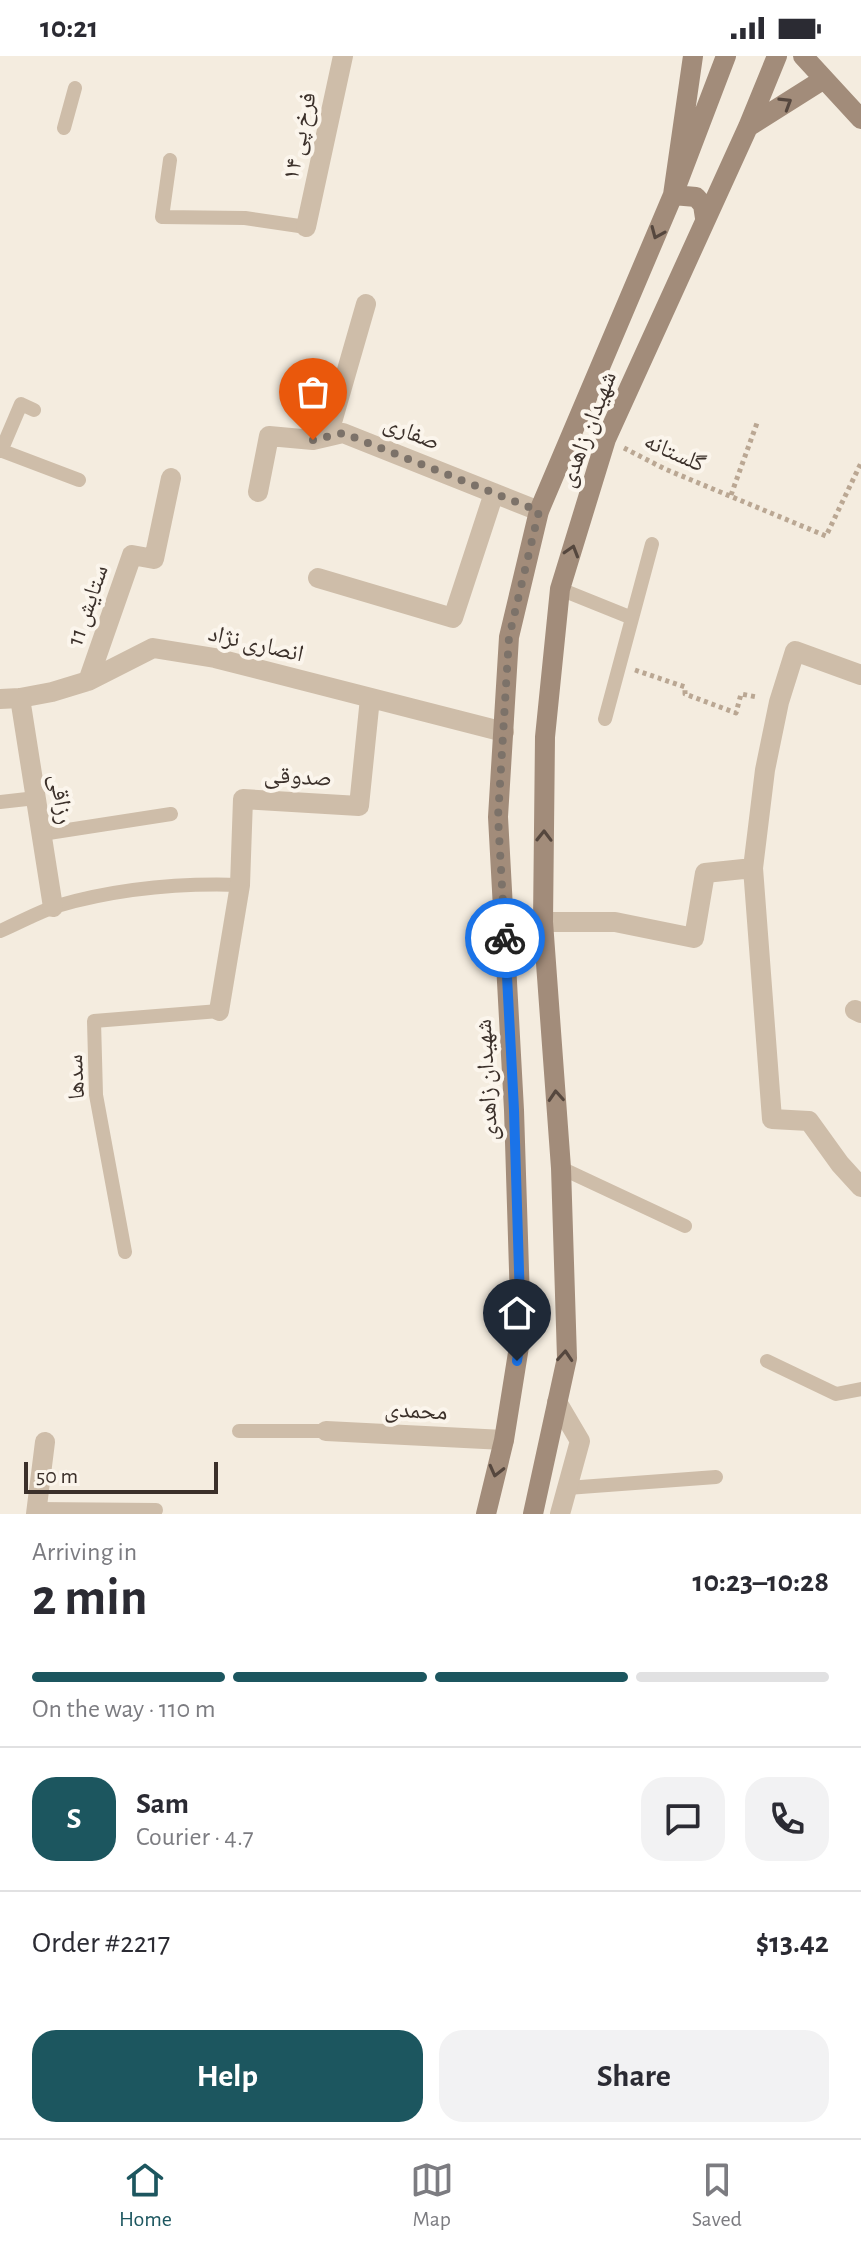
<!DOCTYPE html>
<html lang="en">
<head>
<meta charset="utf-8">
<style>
	body { margin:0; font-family:"Alegreya Sans","Noto Naskh Arabic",sans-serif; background:#f2f2f3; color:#2b2b33; height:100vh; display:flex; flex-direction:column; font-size:30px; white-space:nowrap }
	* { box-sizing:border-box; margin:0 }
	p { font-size:26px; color:#7c7c81 }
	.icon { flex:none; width:44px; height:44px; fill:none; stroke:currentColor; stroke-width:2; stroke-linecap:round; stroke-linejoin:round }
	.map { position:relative; height:1458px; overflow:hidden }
	.drawer { display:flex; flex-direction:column; background:#fff; flex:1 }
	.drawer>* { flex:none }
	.scale { position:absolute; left:24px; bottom:20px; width:194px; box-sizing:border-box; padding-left:8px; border:4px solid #3b302a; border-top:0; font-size:22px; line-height:28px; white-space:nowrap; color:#3b302a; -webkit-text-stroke:6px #fbf5ec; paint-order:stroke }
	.pin { position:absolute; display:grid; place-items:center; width:68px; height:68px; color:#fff; margin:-82px -34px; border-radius:50% 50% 50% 0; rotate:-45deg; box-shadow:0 0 8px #0007 }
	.pin .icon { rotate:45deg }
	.courier { position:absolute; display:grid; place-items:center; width:80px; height:80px; margin:-40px; border:6px solid #1a73e8; border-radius:50%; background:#fff; color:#222; box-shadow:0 2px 10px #0007 }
	.headline em { font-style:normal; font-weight:600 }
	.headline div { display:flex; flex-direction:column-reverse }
	.headline { display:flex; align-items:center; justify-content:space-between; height:136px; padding:0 32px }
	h1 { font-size:52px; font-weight:600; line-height:60px }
	.bar { display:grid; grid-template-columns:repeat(4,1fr); gap:12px 8px; align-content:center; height:96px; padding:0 32px }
	.bar i { height:10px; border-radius:6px; background:#e1e1e2 }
	.bar .selected { background:#1c565f }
	.bar p { grid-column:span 4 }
	.line { display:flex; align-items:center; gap:20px; padding:0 32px; border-top:2px solid #e1e1e2 }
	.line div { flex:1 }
	.round { display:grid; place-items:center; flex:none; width:84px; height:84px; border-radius:24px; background:#f2f2f3 }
	.cta { display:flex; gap:16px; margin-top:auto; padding:16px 32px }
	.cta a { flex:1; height:92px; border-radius:24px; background:#1c565f; color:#fff; font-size:32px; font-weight:600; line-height:92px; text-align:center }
	.cta a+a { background:#f2f2f3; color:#2b2b33 }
	.status { display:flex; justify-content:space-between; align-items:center; height:56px; padding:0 40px; background:#fff; direction:ltr }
	.status svg { height:22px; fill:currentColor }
	.tabs { display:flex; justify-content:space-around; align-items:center; height:112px; border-top:2px solid #e1e1e2; background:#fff; font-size:22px; color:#7c7c81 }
	.tabs a { display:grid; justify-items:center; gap:4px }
	.tabs .selected { color:#1c565f }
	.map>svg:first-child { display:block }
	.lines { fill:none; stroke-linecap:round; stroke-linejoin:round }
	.path { stroke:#baa793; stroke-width:5; stroke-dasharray:4 4; stroke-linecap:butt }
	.service { stroke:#cebda9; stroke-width:14 }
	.minor { stroke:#cebda9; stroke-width:20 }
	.secondary { stroke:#a28c7a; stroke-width:20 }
	.oneway { stroke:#55473e }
	.done { stroke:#7c7269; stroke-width:8; stroke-dasharray:0 14.4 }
	.route { stroke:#1a73e8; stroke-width:10 }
	.labels { text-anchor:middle; stroke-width:8; stroke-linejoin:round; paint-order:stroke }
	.street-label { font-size:24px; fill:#3b302a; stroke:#fbf5ec }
</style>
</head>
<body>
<div class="status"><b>10:21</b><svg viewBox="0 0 49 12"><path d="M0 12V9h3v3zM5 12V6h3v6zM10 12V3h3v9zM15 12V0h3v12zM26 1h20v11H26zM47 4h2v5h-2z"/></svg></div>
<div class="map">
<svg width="861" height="1458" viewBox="0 0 861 1458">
	<rect width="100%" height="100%" fill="#f4ecdf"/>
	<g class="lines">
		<path class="path" d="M624 392 665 413 826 480 861 407
			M731 439 757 367
			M635 614 685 631V638L736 657 741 638 757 641"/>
		<path class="service" d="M64 72 75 32
			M170 104 162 161 245 162 306 171
			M0 394 79 424
			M1 395 21 348 34 354
			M560 533 632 562
			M605 663 652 488
			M0 746 36 742
			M42 778 171 758
			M0 875C19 867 38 856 57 850 116 833 179 827 240 829
			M561 1112 685 1170
			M125 1196 96 1039 94 965 219 955
			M767 1305 836 1338 861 1333
			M239 1375H326
			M567 1432 716 1421
			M37 1453 156 1454"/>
		<path class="minor" d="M306 171 343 0
			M328 380 366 248
			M258 436 269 380 313 384 343 377 539 455
			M318 522 453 562 494 437
			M861 619 795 595 779 646 765 714 753 812 772 1063 809 1065 840 1108 861 1131
			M88 625 132 499 154 503 171 422
			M20 642 53 851
			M0 643 20 642 52 636 88 625 153 592 215 602 504 676
			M543 866H615L694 882 705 817 753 812
			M855 954 861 957
			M219 955 240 829 243 743 359 750 370 642
			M557 1346 580 1385 560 1458
			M326 1375 504 1384
			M36 1458 45 1386"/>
		<path class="secondary" d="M693 0 673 139 696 141 703 149 705 162
			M803 0 861 63
			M748 71 824 23
			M486 1458 504 1384 521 1278 514 1054 498 761 509 581 539 455 673 139 726 0
			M533 1458 567 1302 561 1112 543 866 545 681 560 533 606 383 748 71 777 0"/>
	</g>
	<defs><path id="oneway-chevron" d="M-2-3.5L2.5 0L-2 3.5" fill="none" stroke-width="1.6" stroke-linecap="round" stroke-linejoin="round" transform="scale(2)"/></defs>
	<g class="oneway">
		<use href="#oneway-chevron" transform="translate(786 47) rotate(-32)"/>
		<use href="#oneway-chevron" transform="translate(657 177) rotate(113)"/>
		<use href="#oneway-chevron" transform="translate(572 495) rotate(-73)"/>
		<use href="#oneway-chevron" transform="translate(544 780) rotate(-89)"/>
		<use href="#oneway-chevron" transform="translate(556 1040) rotate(-94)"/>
		<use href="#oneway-chevron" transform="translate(565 1300) rotate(-86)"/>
		<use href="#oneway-chevron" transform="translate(496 1415) rotate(104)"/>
	</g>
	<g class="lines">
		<path class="done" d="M313 384 343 377 539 455 509 581 498 761 505 882"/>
		<path class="route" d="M505 882 514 1054 521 1278 517 1305"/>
	</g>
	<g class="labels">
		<g class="street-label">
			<text transform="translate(299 80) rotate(-78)" y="8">فرخ پی ۱۴</text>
			<text transform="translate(587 373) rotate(-69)" y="8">شهیدان زاهدی</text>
			<text transform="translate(412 376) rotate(22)" y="8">صفاری</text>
			<text transform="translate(675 396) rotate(24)" y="8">گلستانه</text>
			<text transform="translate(87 549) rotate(-71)" y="8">ستایش 11</text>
			<text transform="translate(256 587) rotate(13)" y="8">انصاری نژاد</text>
			<text transform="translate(298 720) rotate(3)" y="8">صدوقی</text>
			<text transform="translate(62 743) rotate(81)" y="8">رزاقی</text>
			<text transform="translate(75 1021) rotate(-93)" y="8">سدها</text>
			<text transform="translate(486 1024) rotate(-93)" y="8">شهیدان زاهدی</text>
			<text transform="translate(416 1354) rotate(3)" y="8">محمدی</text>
		</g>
	</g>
</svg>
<div class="scale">50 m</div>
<div class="pin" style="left:313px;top:384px;background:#ea580c"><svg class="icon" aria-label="bag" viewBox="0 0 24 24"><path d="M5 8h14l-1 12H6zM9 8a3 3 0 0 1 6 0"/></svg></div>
<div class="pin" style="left:517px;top:1305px;background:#1f2937"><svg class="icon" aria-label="home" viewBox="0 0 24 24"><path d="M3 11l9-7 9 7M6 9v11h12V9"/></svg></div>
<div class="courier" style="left:505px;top:882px"><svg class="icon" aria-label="bike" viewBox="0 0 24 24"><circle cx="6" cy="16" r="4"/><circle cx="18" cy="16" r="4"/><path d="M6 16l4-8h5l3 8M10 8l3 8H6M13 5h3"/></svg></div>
</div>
<section class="drawer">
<div class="headline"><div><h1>2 min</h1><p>Arriving in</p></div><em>10:23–10:28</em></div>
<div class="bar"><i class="selected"></i><i class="selected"></i><i class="selected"></i><i></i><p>On the way · 110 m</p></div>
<div class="line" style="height:144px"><b class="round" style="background:#1c565f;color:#fff">S</b><div><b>Sam</b><p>Courier · 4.7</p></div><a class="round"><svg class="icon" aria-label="chat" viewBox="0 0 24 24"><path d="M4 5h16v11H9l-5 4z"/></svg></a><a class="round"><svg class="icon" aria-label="phone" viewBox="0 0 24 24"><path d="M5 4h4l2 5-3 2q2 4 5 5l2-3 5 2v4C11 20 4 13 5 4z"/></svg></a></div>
<div class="line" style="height:104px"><div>Order #2217</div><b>$13.42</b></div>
<div class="cta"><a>Help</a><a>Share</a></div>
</section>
<nav class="tabs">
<a class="selected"><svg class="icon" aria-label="home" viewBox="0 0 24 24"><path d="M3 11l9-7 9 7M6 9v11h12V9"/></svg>Home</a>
<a><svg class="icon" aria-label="map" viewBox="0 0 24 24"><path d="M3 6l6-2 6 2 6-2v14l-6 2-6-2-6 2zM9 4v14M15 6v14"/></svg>Map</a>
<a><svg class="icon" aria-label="saved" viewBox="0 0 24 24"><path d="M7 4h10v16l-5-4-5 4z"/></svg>Saved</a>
</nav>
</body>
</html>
